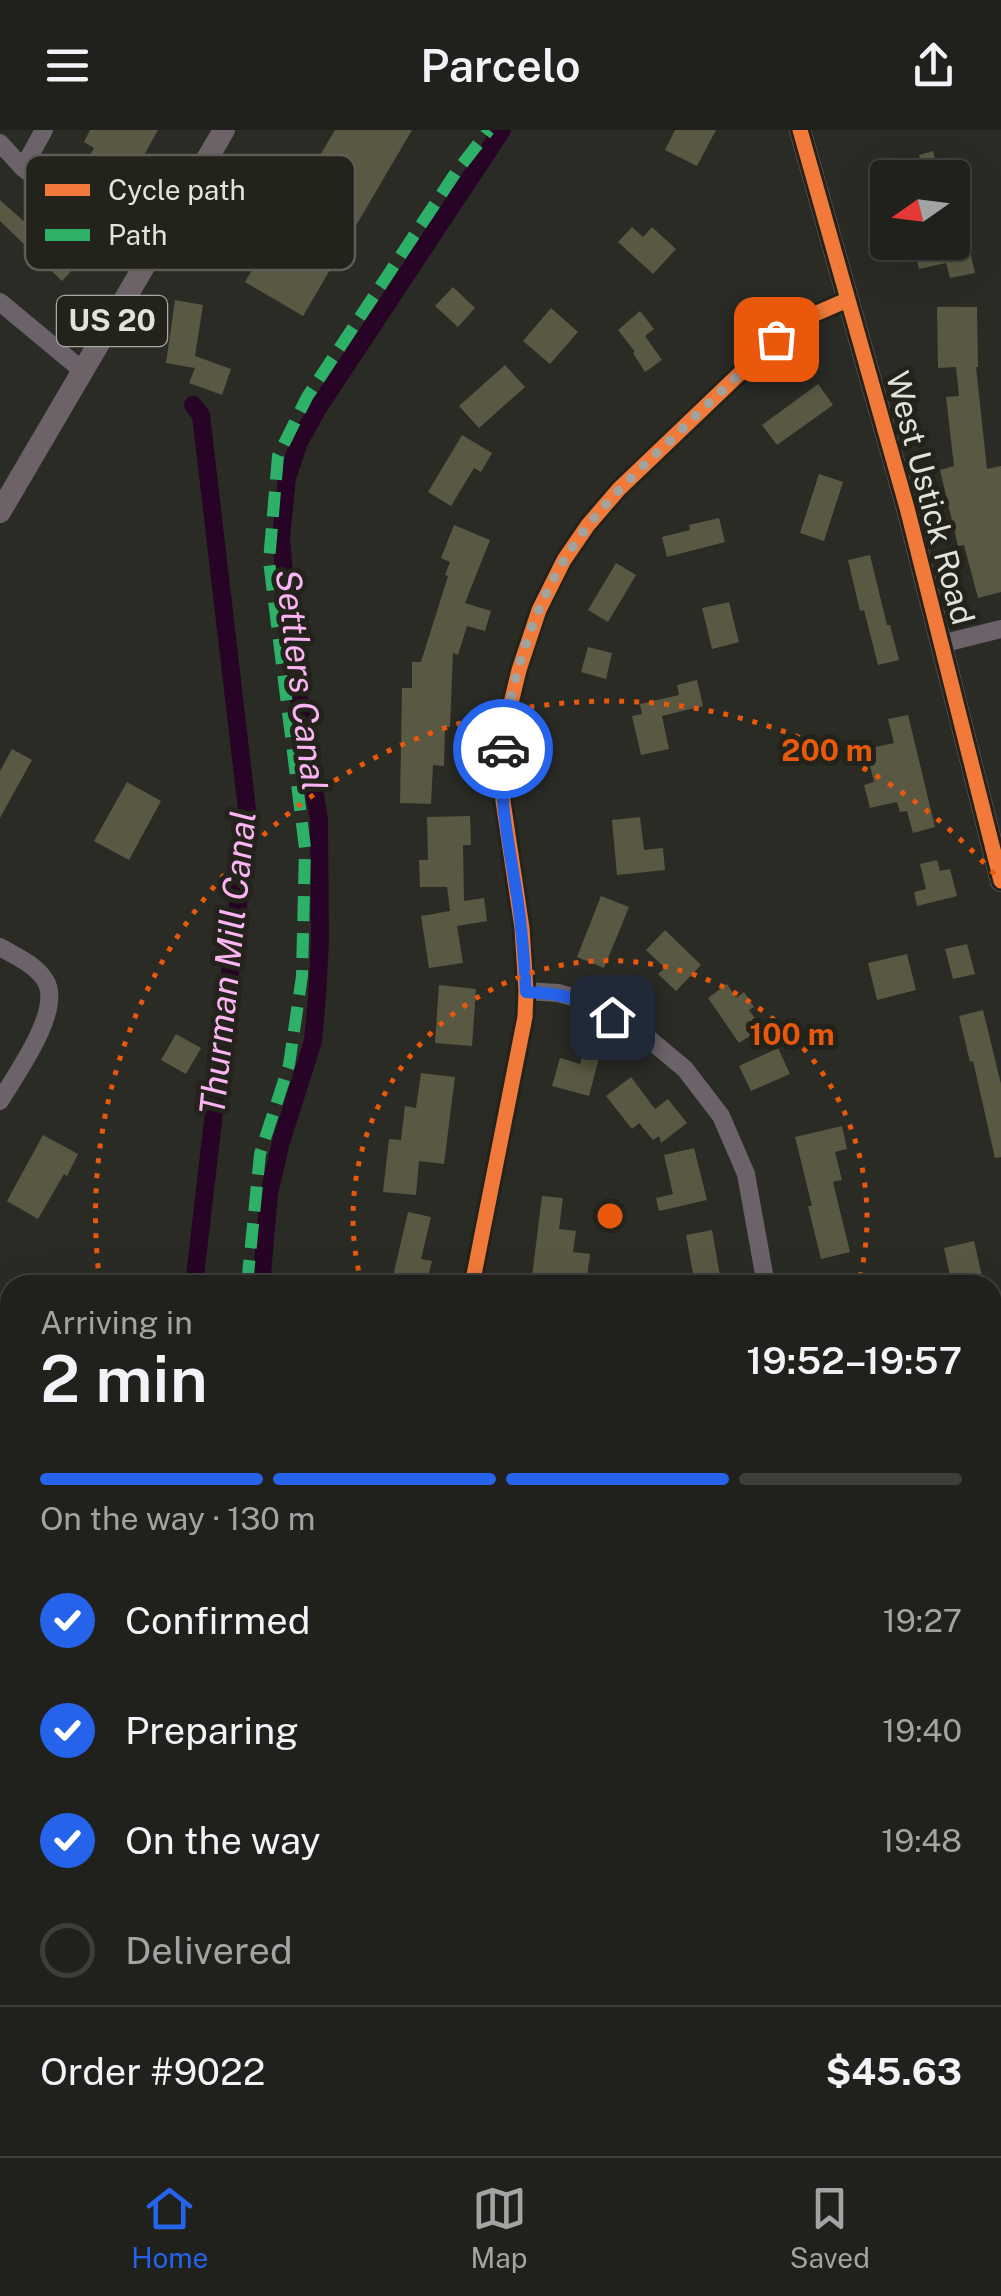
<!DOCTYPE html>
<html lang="en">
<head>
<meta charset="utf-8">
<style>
	body { margin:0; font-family:"Public Sans",sans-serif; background:#2d2d29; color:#f1f3f6; height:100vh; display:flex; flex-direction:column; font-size:38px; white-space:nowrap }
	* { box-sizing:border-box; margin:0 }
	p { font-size:32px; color:#a2a3a3 }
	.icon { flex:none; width:55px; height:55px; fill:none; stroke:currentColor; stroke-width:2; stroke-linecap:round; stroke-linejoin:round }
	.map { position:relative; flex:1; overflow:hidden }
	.side { position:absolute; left:0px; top:1145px; width:1002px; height:882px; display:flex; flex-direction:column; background:#20201c; border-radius:30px 30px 0 0; box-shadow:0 10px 40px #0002,0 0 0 2px #3d3e3b }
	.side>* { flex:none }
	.needle { width:65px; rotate:256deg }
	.tools { position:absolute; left:870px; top:30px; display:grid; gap:20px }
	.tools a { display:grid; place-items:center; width:100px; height:100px; border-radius:10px; background:#20201c; box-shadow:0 10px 40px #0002,0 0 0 2px #3d3e3b; font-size:50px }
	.pin { position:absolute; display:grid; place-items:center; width:85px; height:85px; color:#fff; margin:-42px; border-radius:20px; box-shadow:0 5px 15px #0006 }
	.courier { position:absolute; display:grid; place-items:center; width:100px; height:100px; margin:-50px; border:8px solid #2563eb; border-radius:50%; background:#fff; color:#222; box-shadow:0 2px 12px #0007 }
	.headline em { font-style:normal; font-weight:600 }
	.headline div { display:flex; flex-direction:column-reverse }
	.headline { display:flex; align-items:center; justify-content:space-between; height:170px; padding:0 40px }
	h1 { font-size:65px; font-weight:600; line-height:75px }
	.bar { display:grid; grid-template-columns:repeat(4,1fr); gap:15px 10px; align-content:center; height:120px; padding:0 40px }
	.bar i { height:12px; border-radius:8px; background:#3d3e3b }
	.bar .on { background:#2563eb }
	.bar p { grid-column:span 4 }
	.line { display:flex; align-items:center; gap:25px; padding:0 40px; border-top:2px solid #3d3e3b }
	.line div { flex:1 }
	ol { padding:0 40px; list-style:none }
	li { display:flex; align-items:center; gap:30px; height:110px }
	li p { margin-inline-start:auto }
	li .icon { padding:10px; border-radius:50%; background:#2563eb; color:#fff; stroke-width:4 }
	li:last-child { color:#a2a3a3 }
	li i { width:55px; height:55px; border:5px solid #3d3e3b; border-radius:50% }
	header { display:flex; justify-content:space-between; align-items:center; height:130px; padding:0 40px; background:#20201c; font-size:45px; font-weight:600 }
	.menu { display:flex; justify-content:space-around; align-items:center; height:140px; border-top:2px solid #3d3e3b; background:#20201c; font-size:28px; color:#a2a3a3 }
	.menu a { display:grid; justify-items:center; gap:5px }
	.menu .on { color:#2563eb }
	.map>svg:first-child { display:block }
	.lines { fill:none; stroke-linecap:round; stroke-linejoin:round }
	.canal { stroke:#270425; stroke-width:18 }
	.building { fill:#595843 }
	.minor { stroke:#6c6269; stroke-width:18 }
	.major { stroke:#6c6268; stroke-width:22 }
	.quiet { stroke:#2db169; stroke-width:12; stroke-dasharray:25 12; stroke-linecap:butt }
	.cycleway-casing { stroke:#23231b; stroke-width:21 }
	.cycleway { stroke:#f17a3a; stroke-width:15 }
	.done { stroke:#a3a39e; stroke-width:10; stroke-dasharray:0 18 }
	.route { stroke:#2563eb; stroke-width:12 }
	.ring { fill:none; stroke:#e8590c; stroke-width:5; stroke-dasharray:5 10 }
	.labels { text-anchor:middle; stroke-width:10; stroke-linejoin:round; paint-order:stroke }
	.shield { fill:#23231b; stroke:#a9a9a4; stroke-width:2.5 }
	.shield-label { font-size:30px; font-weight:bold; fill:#e3e3de }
	.street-label { font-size:32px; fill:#e3e3de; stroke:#23231b }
	.water-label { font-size:35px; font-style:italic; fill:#fdb4f5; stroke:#23231b }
	.key { fill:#23231b; stroke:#5d5d56; stroke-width:2.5 }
	.key-label { font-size:28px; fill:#e3e3de }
	.centre { fill:#e8590c; stroke:#23231b; stroke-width:5 }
	.ring-label { font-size:30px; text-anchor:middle; font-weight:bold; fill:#e8590c; stroke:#23231b; stroke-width:10; stroke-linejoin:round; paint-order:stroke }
</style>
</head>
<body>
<header><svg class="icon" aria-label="menu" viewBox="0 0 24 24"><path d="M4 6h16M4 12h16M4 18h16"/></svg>Parcelo<svg class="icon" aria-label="share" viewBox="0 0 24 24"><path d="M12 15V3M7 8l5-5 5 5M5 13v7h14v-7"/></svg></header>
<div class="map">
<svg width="1001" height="2026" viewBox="0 0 1001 2026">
	<rect width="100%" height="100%" fill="#2b2b26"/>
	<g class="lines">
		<path class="canal" d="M193 275 201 285 248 688 194 1155
			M261 1155 269 1063 281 1012 313 911 317 866 320 810 319 690 289 507 281 407 287 348 299 312 318 278 502 0
			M0 1705 10 1699
			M0 1785 10 1783"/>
	</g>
	<path class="building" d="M90 0H158L120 68 79 45 94 18 84 12Z
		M335 0H412L303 186 245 152Z
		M675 0H716L697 36 665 20Z
		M933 21 939 48H878V42L921 32 919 25Z
		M952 69H958L975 143 950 148 946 133 919 139 913 112H952Z
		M0 70 28 95 34 88 79 133 62 151 0 91Z
		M632 97 643 107 652 97 676 119 653 144 618 112Z
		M453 157 475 178 458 197 435 176Z
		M175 170 203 175 195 226 231 239 222 265 189 253 195 238 166 233Z
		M937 177H977L978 237H976L987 339 1001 336V462L978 468 964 415 958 416 940 340 954 336 946 267 959 266 956 237 938 238Z
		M551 178 578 202 550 234 523 211Z
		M640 181 654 199 645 206 662 230 645 242 633 223 635 222 618 200Z
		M505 235 525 257 479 298 459 276Z
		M818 254 833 275 777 315 762 295Z
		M462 305 492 323 481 342 474 338 451 376 428 362Z
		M819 344 843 352 824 411 800 403Z
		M719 388 725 412 667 427 662 407 690 400 689 395Z
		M454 395 490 410 465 473 491 481 485 501 467 496 458 525 453 523 450 597H445L444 636 433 635 431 674 400 673 402 558H412V532H421L448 446 445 445 450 432 441 428Z
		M870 425 887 495H890L899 530 878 535 864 480 860 481 848 430Z
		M616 433 636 445 608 492 588 480Z
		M729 472 739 512 712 519 702 478Z
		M588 517 612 523 606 549 581 542Z
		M697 550 703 576 662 586 669 619 641 625 632 586 642 584 640 574 679 565 677 555Z
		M908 585 935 697 913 703 907 681 900 682 897 672 870 678 864 655 874 652 866 619 894 613 888 589Z
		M12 619 32 630 0 688V641Z
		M127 652 161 671 129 730 94 711Z
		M470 686 471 715H463L464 771 484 768 487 791 457 796 463 833 429 838 421 786 450 781 447 757H420L419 730H428L427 687Z
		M640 687 644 720 663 718 665 740 617 745 612 690Z
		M937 730 940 741 950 739 957 766 917 776 914 762 926 759 920 734Z
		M601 766 629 777 604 838 577 827Z
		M665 800 701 835 676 861 658 844 665 838 646 820Z
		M967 814 975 844 953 849 945 819Z
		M907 824 916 860 877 870 868 833Z
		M727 854 736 868 744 862 754 877 749 880 762 898 739 913 708 868Z
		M439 855 476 859 472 916 435 913Z
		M983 880 1001 954V1027L995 1028 973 931 970 932 959 886Z
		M176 904 201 918 186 944 161 930Z
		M778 918 790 944 751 961 739 936Z
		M583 923 599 928 589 966 552 956 560 928 580 934Z
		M421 943 455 947 444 1034 419 1031 416 1065 383 1062 389 1009 401 1010 405 976 416 978Z
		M631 947 655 979 668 969 687 993 661 1013 659 1006 653 1010 639 993 632 999 606 966Z
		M842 996 847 1019 835 1022 842 1050 833 1052 850 1122 821 1129 808 1076H812L795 1007Z
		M43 1005 78 1024 67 1046 64 1044 38 1089 7 1071Z
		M694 1018 707 1070 659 1081 656 1068 673 1064 664 1025Z
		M542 1066 563 1068 559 1099 576 1101 573 1122 590 1124 586 1155H531Z
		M408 1082 431 1087 421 1129 432 1131 426 1155H391Z
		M712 1100 721 1152 695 1155 686 1105Z
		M974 1111 984 1155H952L944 1118Z"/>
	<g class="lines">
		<path class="minor" d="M0 13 23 38 147 131
			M23 38 44 0
			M0 172 83 241
			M941 514 1001 499
			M0 817C15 826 35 834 45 850 64 879 16 944 0 971
			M526 861 558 863 580 869 643 904 685 939 721 986 746 1044 766 1155
			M472 1155 525 887 526 861 522 798 503 671 501 636 504 602 519 540 539 480 564 430 588 395 619 359 776 209 808 187 847 170
			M0 1424H10
			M992 1765 1001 1763
			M0 1952 10 1950
			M374 2018 376 2026
			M815 2026 849 2018"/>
		<path class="major" d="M800 0 907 378 1001 751
			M0 382 224 0"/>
		<path class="quiet" d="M247 1155 260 1024 289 935 302 846 305 718 269 431 278 326 307 267 456 42 489 0
			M0 1765 10 1762"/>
		<g class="cycleway-casing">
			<path id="cycleway" d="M800 0 907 378 1001 751
				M472 1155 525 887 526 861 522 798 503 671 501 636 504 602 519 540 539 480 564 430 588 395 619 359 776 209 808 187 847 170"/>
		</g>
		<use href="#cycleway" class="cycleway"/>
	</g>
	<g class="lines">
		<path class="done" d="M503 619C511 541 540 455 590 393 616 361 646 333 676 305 709 273 742 241 776 209"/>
		<path class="route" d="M503 619C498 666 509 714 516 760 522 794 524 827 526 862 564 863 579 869 612 887"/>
	</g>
	<g class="ring">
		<path d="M362 1155A257 257 0 1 1 858 1155"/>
		<path d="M100 1153A514 514 0 0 1 1001 752"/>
	</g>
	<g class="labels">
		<rect class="shield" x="57" y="166" width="110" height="50" rx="8"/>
		<g class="shield-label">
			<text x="112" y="201">US 20</text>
		</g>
		<g class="street-label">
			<text transform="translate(930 368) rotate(75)" y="11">West Ustick Road</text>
		</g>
		<g class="water-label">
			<text transform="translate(301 550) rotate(83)" y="12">Settlers Canal</text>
			<text transform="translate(228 833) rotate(-84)" y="12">Thurman Mill Canal</text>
		</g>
	</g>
	<rect x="25" y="25" width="330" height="115" rx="15" class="key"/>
	<rect x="45" y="54" width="45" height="12" fill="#f17a3a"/>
	<rect x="45" y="99" width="45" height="12" fill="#2db169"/>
	<g class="key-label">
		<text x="108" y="70">Cycle path</text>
		<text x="108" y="115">Path</text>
	</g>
	<circle cx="610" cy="1086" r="15" class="centre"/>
	<g class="ring-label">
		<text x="827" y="631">200 m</text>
		<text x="792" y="915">100 m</text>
	</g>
</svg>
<div class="tools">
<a><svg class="needle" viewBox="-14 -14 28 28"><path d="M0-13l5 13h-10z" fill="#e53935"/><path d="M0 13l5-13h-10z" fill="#a2a3a3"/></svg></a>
</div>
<div class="pin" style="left:776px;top:209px;background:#ea580c"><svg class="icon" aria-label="bag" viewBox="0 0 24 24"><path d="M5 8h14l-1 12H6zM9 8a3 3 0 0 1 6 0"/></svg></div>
<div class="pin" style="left:612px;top:887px;background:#1f2937"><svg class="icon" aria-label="home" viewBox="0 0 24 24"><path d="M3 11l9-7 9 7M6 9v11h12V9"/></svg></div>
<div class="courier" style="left:503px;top:619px"><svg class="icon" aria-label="car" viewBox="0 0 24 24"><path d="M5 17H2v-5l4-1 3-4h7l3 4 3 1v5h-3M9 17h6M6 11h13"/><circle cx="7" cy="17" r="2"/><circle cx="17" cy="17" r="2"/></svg></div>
<section class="side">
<div class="headline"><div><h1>2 min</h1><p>Arriving in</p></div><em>19:52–19:57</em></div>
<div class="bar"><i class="on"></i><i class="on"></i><i class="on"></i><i></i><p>On the way · 130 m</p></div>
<ol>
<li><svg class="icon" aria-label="check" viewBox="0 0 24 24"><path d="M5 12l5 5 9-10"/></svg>Confirmed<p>19:27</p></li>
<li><svg class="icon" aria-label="check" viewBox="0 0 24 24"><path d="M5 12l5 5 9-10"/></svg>Preparing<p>19:40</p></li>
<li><svg class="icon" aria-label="check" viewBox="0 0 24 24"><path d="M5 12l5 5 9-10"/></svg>On the way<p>19:48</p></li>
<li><i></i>Delivered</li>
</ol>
<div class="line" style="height:130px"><div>Order #9022</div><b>$45.63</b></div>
</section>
</div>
<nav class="menu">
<a class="on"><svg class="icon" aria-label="home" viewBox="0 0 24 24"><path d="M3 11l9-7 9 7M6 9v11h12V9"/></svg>Home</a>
<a><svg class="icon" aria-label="map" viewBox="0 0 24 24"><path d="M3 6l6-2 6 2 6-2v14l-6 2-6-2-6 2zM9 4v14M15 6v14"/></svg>Map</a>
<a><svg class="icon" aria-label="saved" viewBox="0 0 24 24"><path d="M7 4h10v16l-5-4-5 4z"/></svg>Saved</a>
</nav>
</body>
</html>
